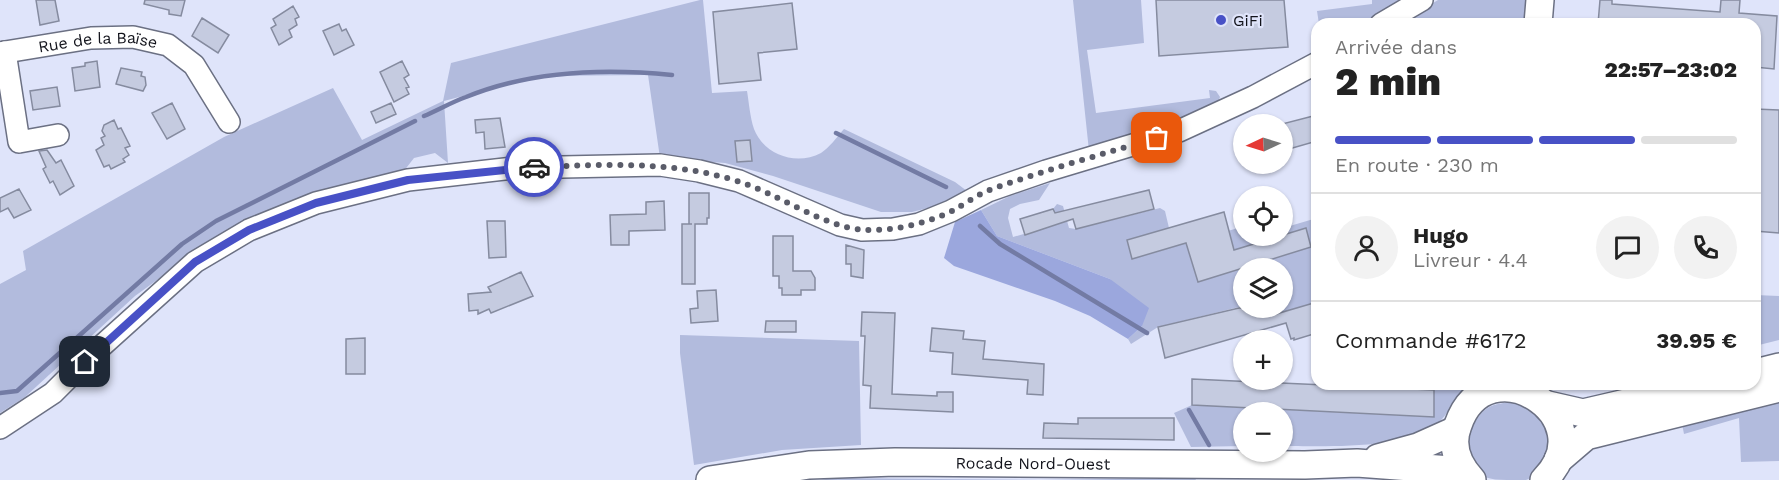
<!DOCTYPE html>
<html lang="fr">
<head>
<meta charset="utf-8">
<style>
	body { margin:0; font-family:"Work Sans",sans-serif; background:#f2f2f2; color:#222; height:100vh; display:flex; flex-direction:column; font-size:22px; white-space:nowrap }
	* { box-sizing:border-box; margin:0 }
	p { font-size:20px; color:#767676 }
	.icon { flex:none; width:33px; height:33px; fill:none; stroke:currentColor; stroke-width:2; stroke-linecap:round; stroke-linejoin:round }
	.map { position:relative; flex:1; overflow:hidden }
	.sheet { position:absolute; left:1311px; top:18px; width:450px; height:372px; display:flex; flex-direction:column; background:#fff; border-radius:18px; box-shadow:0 2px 4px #0004 }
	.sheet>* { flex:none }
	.needle { width:39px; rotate:266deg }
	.controls { position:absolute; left:1233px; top:114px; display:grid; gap:12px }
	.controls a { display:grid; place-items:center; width:60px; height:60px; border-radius:50%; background:#fff; box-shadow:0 2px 4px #0004; font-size:30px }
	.pin { position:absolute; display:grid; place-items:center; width:51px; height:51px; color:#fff; margin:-26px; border-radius:12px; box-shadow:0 3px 9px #0006 }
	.courier { position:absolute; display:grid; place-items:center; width:60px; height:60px; margin:-30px; border:4px solid #4851c6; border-radius:50%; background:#fff; color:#222; box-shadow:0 2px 8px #0007 }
	.summary em { font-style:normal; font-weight:800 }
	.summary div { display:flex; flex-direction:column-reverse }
	.summary { display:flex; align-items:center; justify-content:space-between; height:102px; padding:0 24px }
	h1 { font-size:39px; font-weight:800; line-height:45px }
	.bar { display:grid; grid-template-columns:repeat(4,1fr); gap:9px 6px; align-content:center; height:72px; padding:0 24px }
	.bar i { height:8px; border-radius:4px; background:#e0e0e0 }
	.bar .active { background:#4851c6 }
	.bar p { grid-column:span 4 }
	.line { display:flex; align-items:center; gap:15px; padding:0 24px; border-top:2px solid #e0e0e0 }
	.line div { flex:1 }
	.round { display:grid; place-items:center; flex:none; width:63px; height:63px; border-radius:32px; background:#f2f2f2 }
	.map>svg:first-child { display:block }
	.green { fill:#b2bbdd }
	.forest { fill:#9ba7dd }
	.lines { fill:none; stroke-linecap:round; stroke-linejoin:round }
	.stream { stroke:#737ba4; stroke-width:4.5 }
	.building { fill:#c5cbe0; stroke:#858b9f; stroke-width:1.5 }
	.minor-casing { stroke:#6b7083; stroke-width:24 }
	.major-casing { stroke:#6b7083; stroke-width:30 }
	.minor { stroke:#fff; stroke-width:21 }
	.major { stroke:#fff; stroke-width:27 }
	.done { stroke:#5a5c69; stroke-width:6; stroke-dasharray:0 10.8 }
	.route { stroke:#4851c6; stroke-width:8 }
	.poi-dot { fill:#4851c6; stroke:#dfe4fa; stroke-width:2 }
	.labels { text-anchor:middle; stroke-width:4.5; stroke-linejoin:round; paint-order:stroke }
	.poi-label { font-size:16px; fill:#12131b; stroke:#dfe4fa; text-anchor:start }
	.street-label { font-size:16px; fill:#12131b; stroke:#dfe4fa }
</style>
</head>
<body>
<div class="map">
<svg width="1779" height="480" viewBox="0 0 1779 480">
	<rect width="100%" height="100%" fill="#dfe4fa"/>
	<path class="green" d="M700 0H703L712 93 747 91C749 103 750 117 754 129 764 155 796 166 821 153 829 148 837 137 844 129L955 182 967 191 944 204 912 212H881L773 176 725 163 660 158 648 75 538 76 444 101 448 163 435 153 414 158 400 176 215 238 135 296 25 397 0 413V284L26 270 23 251 224 137 333 88 362 140 443 101 451 63Z
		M1073 0H1141L1144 43 1087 50 1096 113 1210 98 1209 90 1216 91 1220 97 1217 105 1174 126 1089 151Z
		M1372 0H1399L1362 24H1319L1317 11 1372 4Z
		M1438 0H1527L1525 24H1399Z
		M1050 183 1039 200 1020 204 1010 209 1008 218 1013 237 1058 224 1053 209 1057 204 1063 206 1069 228 1076 229 1160 208 1165 211 1169 228 1127 240 1132 259 1238 228 1243 232 1244 236H1282L1283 228 1317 218V302L1276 314 1274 308H1282V268H1244L1243 306 1158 327 1131 344 1128 339 1142 326 1110 279 997 236 981 210 1010 196Z
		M1755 295 1779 296V340L1755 346Z
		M680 335 859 341 861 445 782 450 694 465 680 353Z
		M1434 384H1466C1458 396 1447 416 1436 425 1408 450 1320 446 1283 446L1282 412H1244L1243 446 1191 447 1174 413 1192 405 1434 417Z
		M1779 399V461L1741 462 1739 418 1684 434 1682 424Z
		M1511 402C1540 410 1560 435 1543 465 1539 470 1533 478 1526 480 1521 480 1513 480 1507 480 1471 480 1473 467 1467 436 1481 413 1481 405 1511 402Z
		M832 478 1040 480 1195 478 1196 480H820Z"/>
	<path class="forest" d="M981 210 997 236 1110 279 1149 308 1142 326 1128 339 1090 316 1055 301 954 266 944 258 955 222Z"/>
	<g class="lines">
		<path class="stream" d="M424 116C438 110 452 102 466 97 530 71 604 68 672 75
			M836 133 946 187
			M980 226 1000 244 1147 333
			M0 393 17 391 182 244 216 221 415 121
			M1189 410 1209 445"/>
	</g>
	<path class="building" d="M36 0H55L59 21 40 25Z
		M145 0H185L181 16 169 14V10L144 4Z
		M1156 0H1284L1288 47 1159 56Z
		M1600 0H1612V4L1720 12 1721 0H1740L1739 13 1777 16 1774 69 1755 67V24H1598Z
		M792 3 797 49 758 53 761 80 719 84 713 12Z
		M293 6 299 17 295 19 297 25 289 30 292 37 279 45 271 28 276 25 273 19Z
		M202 18 229 35 218 53 192 36Z
		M339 24 342 31 346 29 354 45 334 55 323 31Z
		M97 61 100 87 75 91 72 68 85 66V63Z
		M402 61 409 75 404 78 409 87 406 88 409 94 394 102 380 72Z
		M121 68 142 72 141 76 145 77 146 85 143 91 116 84Z
		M57 87 60 106 33 110 30 91Z
		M172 103 185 129 167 139 152 113Z
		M391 103 396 114 376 123 371 112Z
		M1755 109 1779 110V233L1755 231Z
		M1317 115V141L1282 151V124Z
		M500 118 505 147 485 149 484 132 476 133 475 120Z
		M114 120 118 129 121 128 130 146 125 148 129 155 123 159 125 162 111 169 109 165 104 167 96 150 104 145 101 138 105 136 102 131 104 125Z
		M750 140 752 161 737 162 735 141Z
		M47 150 56 163 61 160 74 186 60 195 53 181 50 183 43 169 46 167 39 151Z
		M19 189 31 210 14 218 8 208 0 212V198Z
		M1149 190 1154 209 1076 229 1073 219 1025 235 1020 219 1053 209 1055 213Z
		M689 193H709V218H707V224H695V284H682V224H692H689Z
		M664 201 665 230 629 231V245H611L610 215 646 214V202Z
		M1224 212 1234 250 1306 228 1311 247 1198 282 1186 243 1132 259 1127 240Z
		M487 221H505L506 257 489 258Z
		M773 236H793V271H811L815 278V290H801V295H782V288H779V276H773Z
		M846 245 864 250 863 278 851 276V264H846Z
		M521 272 533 296 491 313 489 309 478 314V310L469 311 468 294 491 292 488 287Z
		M716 290 718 321 691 323 690 309 698 308 697 291Z
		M1317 302V333L1294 340V338L1291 339 1286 323 1165 358 1158 327 1239 308H1274L1276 314Z
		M862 312 895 313 892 394 937 396V392H953V412L870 408 871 386 863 385 865 336H861Z
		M766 321H796V332H765Z
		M932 328 964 331 963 339 985 341 983 359 1044 364 1043 395 1027 394 1028 380 952 374 953 353 930 351Z
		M365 338V374H346V339Z
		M1192 379 1434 390V417L1192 405Z
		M1078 418H1174V440L1043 438 1044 423 1078 424Z"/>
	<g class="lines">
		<g class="minor-casing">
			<g id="minor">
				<path d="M1381 24 1422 0"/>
				<path d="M5 52 19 142 58 135"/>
				<path id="s1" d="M0 53 91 38 133 37 168 45 194 65 229 122"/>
				<path d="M0 428 53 393 85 361 195 262 249 230 316 203 408 180 513 168 660 165 699 171 739 181 840 225 862 230 893 229 919 224 951 211 988 191 1046 171 1179 131 1253 97 1317 63"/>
			</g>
		</g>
		<g class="major-casing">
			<g id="major">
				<path d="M1538 24 1540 0"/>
				<path d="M1755 373 1779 367"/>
				<path d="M1548 405 1583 413 1708 384"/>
				<path d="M1378 458 1418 447 1456 430"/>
				<path d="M1558 460 1586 436 1779 388"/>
				<path id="s2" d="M710 480 809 465 895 462 1305 465 1357 463 1464 471"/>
				<path d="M1472 480C1458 465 1450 445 1458 425 1487 341 1607 417 1544 480"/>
			</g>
		</g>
		<use href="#minor" class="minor"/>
		<use href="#major" class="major"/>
	</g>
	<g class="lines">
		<path class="done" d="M534 167C603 165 670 160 737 181 777 193 823 227 864 230 894 231 925 224 952 211 965 204 978 194 992 189 1046 170 1102 154 1157 138"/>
		<path class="route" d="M85 362 195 262 249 230 316 203 408 180 534 167"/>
	</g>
	<circle class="poi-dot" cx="1221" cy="20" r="6"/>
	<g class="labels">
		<g class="poi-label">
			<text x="1233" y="26">GiFi</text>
		</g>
		<g class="street-label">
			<text dy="6" stroke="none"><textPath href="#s1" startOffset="99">Rue de la Baïse</textPath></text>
			<text dy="6" stroke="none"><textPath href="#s2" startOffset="324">Rocade Nord-Ouest</textPath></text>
		</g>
	</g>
</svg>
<div class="controls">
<a><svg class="needle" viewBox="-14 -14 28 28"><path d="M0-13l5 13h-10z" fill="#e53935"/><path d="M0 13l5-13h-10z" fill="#767676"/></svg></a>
<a><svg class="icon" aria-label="locate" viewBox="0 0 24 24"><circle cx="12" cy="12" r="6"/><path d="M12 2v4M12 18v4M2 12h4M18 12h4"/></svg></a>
<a><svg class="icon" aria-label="layers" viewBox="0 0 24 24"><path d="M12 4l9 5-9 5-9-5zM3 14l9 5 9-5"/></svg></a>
<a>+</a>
<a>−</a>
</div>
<div class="pin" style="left:1157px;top:138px;background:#ea580c"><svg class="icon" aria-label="bag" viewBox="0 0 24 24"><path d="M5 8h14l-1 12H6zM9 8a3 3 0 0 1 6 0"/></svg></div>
<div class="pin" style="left:85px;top:362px;background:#1f2937"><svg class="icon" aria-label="home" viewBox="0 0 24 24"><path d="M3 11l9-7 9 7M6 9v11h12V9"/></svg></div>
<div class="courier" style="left:534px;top:167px"><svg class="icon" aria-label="car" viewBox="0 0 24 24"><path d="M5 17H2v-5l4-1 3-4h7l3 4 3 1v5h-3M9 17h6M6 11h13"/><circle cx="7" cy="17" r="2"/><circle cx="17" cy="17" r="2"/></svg></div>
<section class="sheet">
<div class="summary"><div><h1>2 min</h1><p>Arrivée dans</p></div><em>22:57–23:02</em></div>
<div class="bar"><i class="active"></i><i class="active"></i><i class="active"></i><i></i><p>En route · 230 m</p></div>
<div class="line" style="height:108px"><a class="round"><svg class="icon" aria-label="person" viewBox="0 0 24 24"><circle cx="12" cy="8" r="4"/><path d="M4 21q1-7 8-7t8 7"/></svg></a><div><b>Hugo</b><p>Livreur · 4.4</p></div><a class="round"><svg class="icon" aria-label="chat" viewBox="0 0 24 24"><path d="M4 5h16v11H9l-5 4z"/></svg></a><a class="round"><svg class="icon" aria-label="phone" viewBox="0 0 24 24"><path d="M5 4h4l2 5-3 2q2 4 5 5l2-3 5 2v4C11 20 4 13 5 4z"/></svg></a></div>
<div class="line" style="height:78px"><div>Commande #6172</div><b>39.95 €</b></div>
</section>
</div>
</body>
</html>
